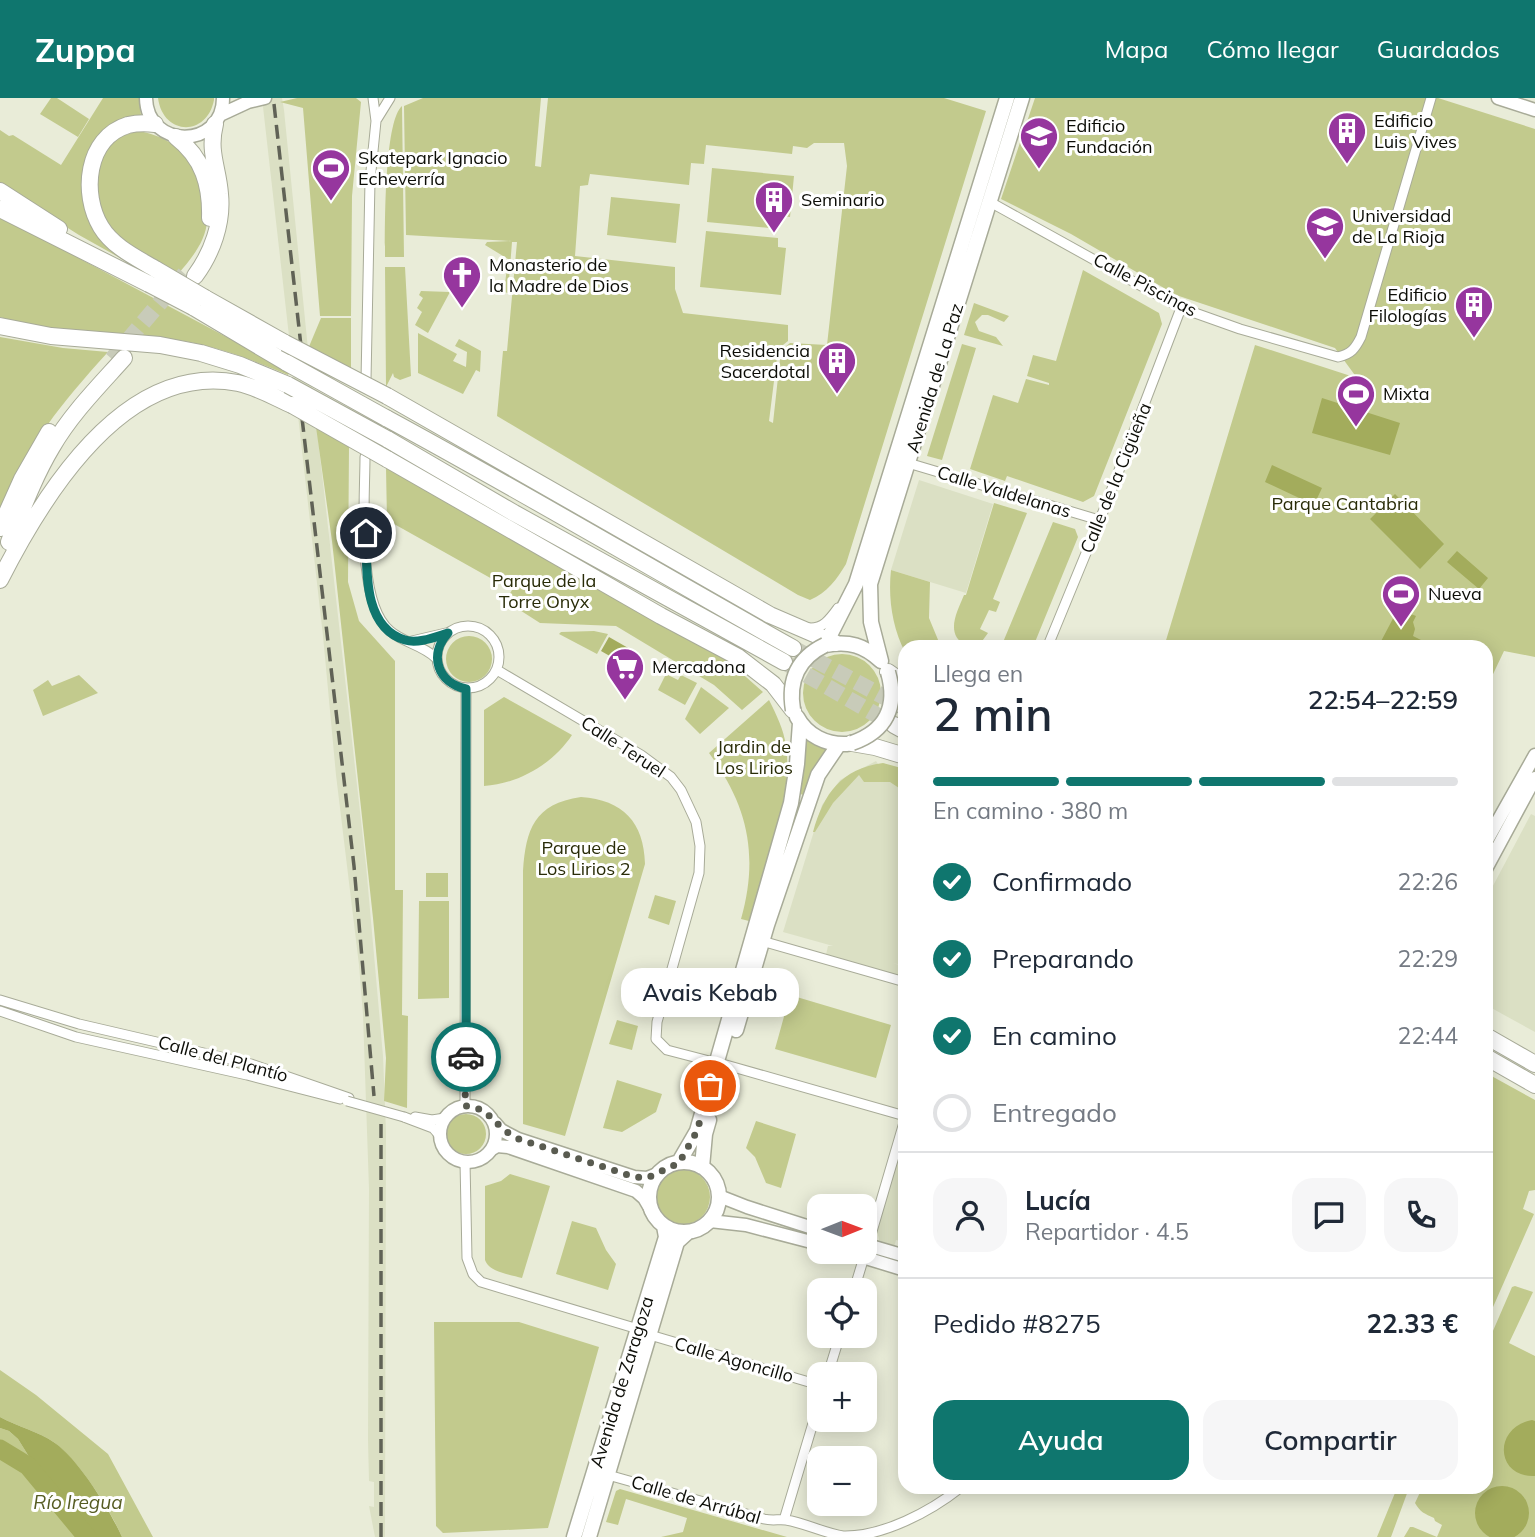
<!DOCTYPE html>
<html lang="es">
<head>
<meta charset="utf-8">
<style>
	body { margin:0; font-family:Mulish,sans-serif; background:#f6f6f7; color:#1f2937; height:100vh; display:flex; flex-direction:column; font-size:26px; white-space:nowrap }
	* { box-sizing:border-box; margin:0 }
	p { font-size:23px; color:#747a83 }
	.icon { flex:none; width:38px; height:38px; fill:none; stroke:currentColor; stroke-width:2; stroke-linecap:round; stroke-linejoin:round }
	.map { position:relative; flex:1; overflow:hidden }
	.sheet { position:absolute; left:898px; top:542px; width:595px; height:854px; display:flex; flex-direction:column; background:#fff; border-radius:21px; box-shadow:0 4px 18px #0003 }
	.sheet>* { flex:none }
	.needle { width:46px; rotate:89deg }
	.buttons { position:absolute; left:807px; top:1096px; display:grid; gap:14px }
	.buttons a { display:grid; place-items:center; width:70px; height:70px; border-radius:14px; background:#fff; box-shadow:0 4px 18px #0003; font-size:35px }
	.pin { position:absolute; display:grid; place-items:center; width:60px; height:60px; color:#fff; margin:-30px; border:4px solid #fff; border-radius:50%; box-shadow:0 2px 7px #0007 }
	.courier { position:absolute; display:grid; place-items:center; width:70px; height:70px; margin:-35px; border:5px solid #0f766e; border-radius:50%; background:#fff; color:#222; box-shadow:0 2px 9px #0007 }
	.bubble { position:absolute; height:49px; border-radius:21px; background:#fff; box-shadow:0 4px 18px #0003; font-size:23px; font-weight:600; line-height:49px; text-align:center }
	.summary em { font-style:normal; font-weight:600 }
	.summary div { display:flex; flex-direction:column-reverse }
	.summary { display:flex; align-items:center; justify-content:space-between; height:119px; padding:0 35px }
	h1 { font-size:46px; font-weight:600; line-height:52px }
	.bar { display:grid; grid-template-columns:repeat(4,1fr); gap:10px 7px; align-content:center; height:84px; padding:0 35px }
	.bar i { height:9px; border-radius:5px; background:#e0e1e3 }
	.bar .on { background:#0f766e }
	.bar p { grid-column:span 4 }
	.line { display:flex; align-items:center; gap:18px; padding:0 35px; border-top:2px solid #e0e1e3 }
	.line div { flex:1 }
	.round { display:grid; place-items:center; flex:none; width:74px; height:74px; border-radius:21px; background:#f6f6f7 }
	ol { padding:0 35px; list-style:none }
	li { display:flex; align-items:center; gap:21px; height:77px }
	li p { margin-inline-start:auto }
	li .icon { padding:7px; border-radius:50%; background:#0f766e; color:#fff; stroke-width:4 }
	li:last-child { color:#747a83 }
	li i { width:38px; height:38px; border:4px solid #e0e1e3; border-radius:50% }
	.cta { display:flex; gap:14px; margin-top:auto; padding:14px 35px }
	.cta a { flex:1; height:80px; border-radius:21px; background:#0f766e; color:#fff; font-size:28px; font-weight:600; line-height:80px; text-align:center }
	.cta a+a { background:#f6f6f7; color:#1f2937 }
	header { display:flex; align-items:center; gap:42px; box-sizing:border-box; height:98px; padding:0 35px; background:#0f766e; color:#fff }
	header strong { font-size:33px }
	nav { display:flex; gap:38px; margin-inline-start:auto; font-size:24px }
	.map>svg:first-child { display:block }
	.built { fill:#dbe0c4 }
	.green { fill:#c2ca8d; fill-rule:evenodd }
	.water { fill:#a3ac5c }
	.lines { fill:none; stroke-linecap:round; stroke-linejoin:round }
	.river { stroke:#a3ac5c; stroke-width:19 }
	.motorway-tunnel { stroke:#c8cbb9; stroke-width:16; stroke-dasharray:16 8; stroke-linecap:butt }
	.minor-casing { stroke:#a8ab98; stroke-width:11 }
	.secondary-casing { stroke:#a8ab98; stroke-width:15 }
	.primary-casing { stroke:#a8ab98; stroke-width:17 }
	.motorway-casing { stroke:#a8ab98; stroke-width:18 }
	.minor { stroke:#fff; stroke-width:9 }
	.secondary { stroke:#fff; stroke-width:12 }
	.primary { stroke:#fff; stroke-width:14 }
	.motorway { stroke:#fff; stroke-width:16 }
	.rail { stroke:#606256; stroke-width:3.5; stroke-dasharray:14 7; stroke-linecap:butt }
	.minor-bridge-casing { stroke:#a8ab98; stroke-width:11; stroke-linecap:butt }
	.primary-bridge-casing { stroke:#a8ab98; stroke-width:17; stroke-linecap:butt }
	.motorway-bridge-casing { stroke:#a8ab98; stroke-width:18; stroke-linecap:butt }
	.minor-bridge { stroke:#fff; stroke-width:9 }
	.primary-bridge { stroke:#fff; stroke-width:14 }
	.motorway-bridge { stroke:#fff; stroke-width:16 }
	.done { stroke:#595b50; stroke-width:7; stroke-dasharray:0 12.6 }
	.route { stroke:#0f766e; stroke-width:9 }
	.labels { text-anchor:middle; stroke-width:6; stroke-linejoin:round; paint-order:stroke }
	.poi-label { font-size:18px; fill:#0c0d07; stroke:#fff; text-anchor:start }
	.street-label { font-size:18px; fill:#0c0d07; stroke:#fff }
	.park-label { font-size:18px; fill:#292c08; stroke:#fff }
	.water-label { font-size:19px; font-style:italic; fill:#565c22; stroke:#fff }
</style>
</head>
<body>
<header>
<strong>Zuppa</strong>
<nav><a>Mapa</a><a>Cómo llegar</a><a>Guardados</a></nav>
</header>
<div class="map">
<svg width="1535" height="1439" viewBox="0 0 1535 1439">
	<rect width="100%" height="100%" fill="#e9ecd8"/>
	<path class="built" d="M262 0H282L284 12 308 251 366 767 383 958 386 1033 385 1439H375L369 1408 374 1409V1384L369 1383 368 1342 369 1091 363 917 359 867 336 677 323 538Z
		M919 382 993 406 966 495 891 472Z
		M876 663 878 666 905 671V868L893 865 905 869V884L825 861 828 848H833L783 834 822 707 840 682Z
		M1531 716 1535 718V934L1486 907V801Z
		M905 1020V1144L896 1142 894 1150 880 1146 875 1124Z"/>
	<path class="green" d="M51 0H57L89 21 78 39 40 16Z
		M103 0H139L141 17 117 25 84 92 131 162 129 165 79 137 0 87V32L9 38 13 37 61 67Z
		M158 0H214V2C207 39 163 38 158 0Z
		M297 0H356L361 4 352 98 351 218H320L303 10 280 4Z
		M423 0H541L535 68 541 69 548 0H944L986 13 846 466C837 481 827 495 810 502L798 497 497 318 503 253H507L517 144H512L508 195 504 194 508 161 485 147 487 144 512 143 406 137 404 8ZM814 45H844L847 68 827 247 790 245 781 252 773 325 769 323 778 251 788 243V227L683 215 675 191V169L575 158 580 88 588 87 590 76 689 87 691 65 704 66 706 47 792 56 793 48 807 50Z
		M1035 0H1438L1535 31V559L1504 553 1486 591V550L1164 549 1255 247 1357 280 1335 250 1176 197 1071 136 1001 101Z
		M402 8 404 159H385C385 132 384 23 402 8Z
		M138 33C161 36 185 51 197 70 201 77 207 114 207 123 206 143 191 161 179 175L152 163 115 137 98 109 95 81 104 54 116 40Z
		M712 70 794 78 790 119 781 118 779 131 707 124Z
		M611 99 680 106 676 145 607 137Z
		M0 118 247 250 289 275 288 277C251 261 211 246 170 241 113 235 55 236 0 219Z
		M706 133 778 140V149L786 150 781 197 700 189Z
		M385 169H405L411 278 400 282 394 279 393 275 386 289Z
		M1083 172 1159 215 1162 226 1094 398 1083 404 1007 378 1005 383 970 371 993 297 1018 305 1026 281 1049 287V285L1027 278 1033 257 1056 263Z
		M421 193 450 194 428 235 415 227 422 214 417 210 423 200 419 197Z
		M974 205 1009 218 1004 224 988 217H982L975 224 979 233 996 239 1003 248 964 237Z
		M321 220H351V275L308 251Z
		M418 235 457 256 453 263 466 269 467 254 455 248 459 241 481 253 480 274 476 272 463 296 418 275Z
		M0 239 63 250 108 254C59 308 29 345 0 414Z
		M962 246 976 250 942 362 927 358Z
		M316 329 349 348 348 484 359 523 395 563V792H403L402 917 408 918 407 1010 384 1003 386 960 373 820 332 443Z
		M386 370 729 564 763 594 742 612 714 587 616 528 540 525 515 509H502L512 492 387 422Z
		M994 405 1027 415 993 501 1000 504 996 514 989 512 980 531 988 535 980 546 967 548C944 537 957 514 964 497H966Z
		M1053 424 1075 431 1078 439 1033 549H1001Z
		M891 472 930 484 929 520 941 549 905 550V554C892 529 888 499 891 472Z
		M594 533 608 536 597 556 559 536 561 534Z
		M446 561a23 23 0 1 1 46 0a23 23 0 1 1-46 0Z
		M803 595a39 39 0 1 1 78 0a39 39 0 1 1-78 0Z
		M666 576 678 582 681 577 697 585 685 607 658 592Z
		M79 577 98 595 43 618 33 592 48 582 52 588Z
		M701 589 729 610 700 636 685 621Z
		M504 599 572 637C553 666 518 686 484 688V612Z
		M769 602C776 616 784 632 786 648 794 701 762 771 749 823L741 821C759 757 748 708 709 655Z
		M806 641 828 651 804 697 800 696Z
		M883 665 905 671V694L890 684H864L859 677 833 705 815 734H813C824 695 841 671 883 665Z
		M581 699C623 702 644 724 645 766L565 1038 523 1026V773C526 731 534 706 581 699Z
		M426 775H448V799H426Z
		M655 797 676 803 669 827 648 820Z
		M419 803H449V900L418 901Z
		M790 897 891 927 876 980 775 951Z
		M617 922 638 928 632 952 609 946Z
		M1486 975 1535 1002V1092L1529 1093 1523 1111 1534 1116 1486 1225Z
		M617 982 662 996 656 1014 622 1034 603 1030Z
		M446 1036a20 20 0 1 1 40 0a20 20 0 1 1-40 0Z
		M756 1023 796 1036 781 1090 766 1085 755 1059 746 1050Z
		M654 1099a28 28 0 1 1 56 0a28 28 0 1 1-56 0Z
		M510 1076 550 1088 522 1180C510 1176 490 1175 485 1162V1088L501 1083Z
		M572 1123 596 1130 606 1152 616 1166 608 1192 556 1176Z
		M1515 1188 1533 1194 1509 1245 1535 1258V1439H1404L1410 1429H1413L1437 1439 1442 1427 1435 1423 1434 1420C1425 1416 1420 1414 1415 1405L1422 1390H1486V1249L1512 1189Z
		M434 1224H519L599 1249 548 1430 443 1435 436 1428Z
		M0 1272 36 1297 108 1356 153 1439H122C110 1411 79 1363 55 1345 38 1333 18 1329 0 1319Z
		M0 1330 9 1333 18 1341 79 1439H0Z
		M1397 1390H1409L1391 1439H1377Z
		M620 1391 787 1439H661L683 1434 687 1420 626 1401 618 1427 606 1424 616 1393Z"/>
	<path class="water" d="M1322 300 1400 325 1390 357 1312 335Z
		M1272 367 1322 390 1314 407 1265 384Z
		M1395 396 1444 446 1420 471 1370 421Z
		M1457 453 1488 480 1479 491 1447 464Z
		M1398 511 1416 518 1413 524 1415 531 1413 538 1423 543 1420 549H1378Z
		M609 539 637 555 629 569 601 553Z
		M0 1319C18 1329 38 1333 55 1345 79 1362 110 1412 122 1439H79L18 1341 9 1333 0 1330Z
		M1532 1322 1535 1323V1378C1496 1380 1492 1330 1532 1322Z
		M1475 1415a27 27 0 1 1 54 0a27 27 0 1 1-54 0Z"/>
	<g class="lines">
		<path class="river" d="M0 1351 28 1368 87 1439"/>
		<path class="motorway-tunnel" d="M112 261 187 173
			M793 550 901 608
			M786 565 894 627"/>
		<g class="minor-casing">
			<path id="minor" d="M377 21 390 0
				M990 104 1181 210 1240 231 1338 259C1351 256 1355 251 1361 239L1431 0
				M366 282 370 83 376 23 373 0
				M365 359C365 401 356 505 390 533 404 545 423 547 436 560
				M908 365 1099 422
				M437 559a31 31 0 1 1 62 0a31 31 0 1 1-62 0Z
				M809 530C823 531 830 521 838 510
				M412 543 446 535
				M1047 550 1105 409 1181 210
				M497 572 641 657 671 679 681 692 696 724 700 748 699 775 657 924 656 941 667 952 717 965
				M762 843 905 884
				M0 902 79 926 251 966 349 1000
				M0 913 76 939 247 977 340 1001
				M726 967 905 1018
				M465 1008 466 591
				M404 1019 433 1030 440 1038
				M415 1019 432 1022 445 1020
				M465 1064 467 1160 473 1176 481 1184 638 1231
				M868 1147 905 1021
				M854 1192 864 1159
				M650 1237 819 1287
				M828 1276 840 1237
				M608 1377 764 1421C772 1423 779 1421 786 1422 805 1425 824 1435 843 1438 883 1439 931 1413 960 1390
				M784 1422 819 1305"/>
		</g>
		<g class="secondary-casing">
			<path id="secondary" d="M146 0C147 52 223 51 223 0
				M1498 0 1535 12
				M220 17 248 4 265 0
				M1486 744 1535 657
				M1486 771 1535 680
				M440 1036a28 28 0 1 1 56 0a28 28 0 1 1-56 0Z
				M495 1025 501 1032 518 1041 634 1079 647 1080 657 1076
				M492 1051 497 1048 508 1049 636 1093 644 1100 654 1117
				M719 1098 747 1109 819 1132
				M710 1123 746 1127 819 1146
				M864 1146 905 1158
				M843 1153 905 1172"/>
		</g>
		<g class="primary-casing">
			<path id="primary" d="M825 547 856 486 1007 0
				M826 547C849 543 864 547 881 563
				M881 563 871 524 870 486 1022 0
				M797 619C807 638 827 647 847 646
				M736 932 767 827 818 677 839 646
				M679 1064 697 1033 791 705 797 666 800 625
				M649 1099a35 35 0 1 1 70 0a35 35 0 1 1-70 0Z
				M702 1069 705 1036 709 1022
				M574 1439 666 1139 664 1128
				M589 1439 677 1144 688 1134"/>
		</g>
		<g class="motorway-casing">
			<path id="motorway" d="M155 26C146 25 137 25 128 27 86 40 81 96 101 129 113 149 137 160 157 172
				M176 39C203 60 211 87 210 120
				M0 93 59 131
				M0 111 149 186
				M195 178C212 155 223 125 220 96 218 69 208 54 215 26
				M205 200 285 245
				M193 209 287 265
				M0 228 51 238 160 247 201 255 240 267 288 287
				M387 298 770 517 835 545
				M386 320C523 394 657 474 793 550
				M387 341 514 415 784 564
				M387 361 661 518 738 559 773 586 793 612
				M0 430 22 381 49 334
				M9 444C22 412 34 379 52 349 71 316 99 288 124 260
				M0 482C43 397 125 263 238 285 257 289 274 299 292 307
				M888 574 905 586
				M904 609 905 610
				M894 627 905 633
				M852 645 875 649 905 658
				M1486 938 1535 966
				M1486 959 1535 987"/>
		</g>
		<use href="#minor" class="minor"/>
		<use href="#secondary" class="secondary"/>
		<use href="#primary" class="primary"/>
		<use href="#motorway" class="motorway"/>
		<path class="rail" d="M274 6 301 248
			M302 320 354 768 374 998
			M381 1439V1021"/>
		<g class="minor-bridge-casing">
			<path id="minor-bridge" d="M347 1003 404 1019"/>
		</g>
		<g class="primary-bridge-casing">
			<path id="primary-bridge" d="M793 612C788 582 798 560 825 547
				M852 645C886 633 898 609 888 574"/>
		</g>
		<g class="motorway-bridge-casing">
			<path id="motorway-bridge" d="M157 172 205 200
				M149 186 193 209
				M285 245 387 298
				M287 265 386 320
				M288 287 387 341
				M292 307 387 361"/>
		</g>
		<use href="#minor-bridge" class="minor-bridge"/>
		<use href="#primary-bridge" class="primary-bridge"/>
		<use href="#motorway-bridge" class="motorway-bridge"/>
	</g>
	<g class="lines">
		<path class="done" d="M466 959 465 1008C491 1009 494 1030 519 1041L634 1079 647 1080 679 1065 697 1033 710 988"/>
		<path class="route" d="M366 435C367 470 362 529 405 542 418 546 435 539 448 535 428 557 438 585 466 591V959"/>
	</g>
	<defs>
		<g id="building-pin" transform="scale(2.0125)"><path d="M0 17L-7.5 6A9.5 9.5 0 1 1 7.5 6Z" fill="#96369e" stroke="#fff"/><path d="M-4-6H4V6H1V3H-1V6H-4ZM-2.5-4.3h1.7v1.8h-1.7ZM.8-4.3h1.7v1.8H.8ZM-2.5-1h1.7V.8h-1.7ZM.8-1h1.7V.8H.8Z" fill="#fff"/></g>
		<g id="university-pin" transform="scale(2.0125)"><path d="M0 17L-7.5 6A9.5 9.5 0 1 1 7.5 6Z" fill="#96369e" stroke="#fff"/><path d="M0-5L7-2L0 1L-7-2ZM-4 1L0 2.5L4 1V4Q0 6-4 4Z" fill="#fff"/></g>
		<g id="stadium-pin" transform="scale(2.0125)"><path d="M0 17L-7.5 6A9.5 9.5 0 1 1 7.5 6Z" fill="#96369e" stroke="#fff"/><path d="M0-5a6.5 5 0 1 0 0 10a6.5 5 0 1 0 0-10ZM-3.5-1.8h7v3.6h-7Z" fill="#fff"/></g>
		<g id="church-pin" transform="scale(2.0125)"><path d="M0 17L-7.5 6A9.5 9.5 0 1 1 7.5 6Z" fill="#96369e" stroke="#fff"/><path d="M-1.2-6h2.4v3.5h3.3v2.4h-3.3V6h-2.4V-.1h-3.3v-2.4h3.3Z" fill="#fff"/></g>
		<g id="supermarket-pin" transform="scale(2.0125)"><path d="M0 17L-7.5 6A9.5 9.5 0 1 1 7.5 6Z" fill="#96369e" stroke="#fff"/><path d="M-6-5.5h2.5l.6 2H6L4.5 2H-2.5L-4.4-4H-6ZM-1.5 3.2a1.3 1.3 0 1 0 .1 0ZM3 3.2a1.3 1.3 0 1 0 .1 0Z" fill="#fff"/></g>
	</defs>
	<g fill-rule="evenodd">
		<use href="#building-pin" x="1347" y="33"/>
		<use href="#university-pin" x="1039" y="38"/>
		<use href="#stadium-pin" x="331" y="70"/>
		<use href="#building-pin" x="774" y="102"/>
		<use href="#university-pin" x="1325" y="128"/>
		<use href="#church-pin" x="462" y="177"/>
		<use href="#building-pin" x="1474" y="207"/>
		<use href="#building-pin" x="837" y="263"/>
		<use href="#stadium-pin" x="1356" y="296"/>
		<use href="#stadium-pin" x="1401" y="496"/>
		<use href="#supermarket-pin" x="625" y="569"/>
	</g>
	<g class="labels">
		<g class="poi-label">
			<text x="1374" y="29">Edificio<tspan x="1374" dy="21">Luis Vives</tspan></text>
			<text x="1066" y="34">Edificio<tspan x="1066" dy="21">Fundación</tspan></text>
			<text x="358" y="66">Skatepark Ignacio<tspan x="358" dy="21">Echeverría</tspan></text>
			<text x="801" y="108">Seminario</text>
			<text x="1352" y="124">Universidad<tspan x="1352" dy="21">de La Rioja</tspan></text>
			<text x="489" y="173">Monasterio de<tspan x="489" dy="21">la Madre de Dios</tspan></text>
			<text x="1447" y="203" text-anchor="end">Edificio<tspan x="1447" dy="21">Filologías</tspan></text>
			<text x="810" y="259" text-anchor="end">Residencia<tspan x="810" dy="21">Sacerdotal</tspan></text>
			<text x="1383" y="302">Mixta</text>
			<text x="1428" y="502">Nueva</text>
			<text x="652" y="575">Mercadona</text>
		</g>
		<g class="street-label">
			<text transform="translate(1145 187) rotate(28)" y="6">Calle Piscinas</text>
			<text transform="translate(935 280) rotate(-73)" y="6">Avenida de La Paz</text>
			<text transform="translate(1116 380) rotate(-68)" y="6">Calle de la Cigüeña</text>
			<text transform="translate(1004 394) rotate(17)" y="6">Calle Valdelanas</text>
			<text transform="translate(623 649) rotate(33)" y="6">Calle Teruel</text>
			<text transform="translate(223 961) rotate(15)" y="6">Calle del Plantío</text>
			<text transform="translate(734 1262) rotate(16)" y="6">Calle Agoncillo</text>
			<text transform="translate(622 1284) rotate(-73)" y="6">Avenida de Zaragoza</text>
			<text transform="translate(696 1402) rotate(16)" y="6">Calle de Arrúbal</text>
		</g>
		<g class="park-label">
			<text x="1345" y="412">Parque Cantabria</text>
			<text x="544" y="489">Parque de la<tspan x="544" dy="21">Torre Onyx</tspan></text>
			<text x="754" y="655">Jardin de<tspan x="754" dy="21">Los Lirios</tspan></text>
			<text x="584" y="756">Parque de<tspan x="584" dy="21">Los Lirios 2</tspan></text>
		</g>
		<g class="water-label">
			<text x="78" y="1411">Río Iregua</text>
		</g>
	</g>
</svg>
<div class="buttons">
<a><svg class="needle" viewBox="-14 -14 28 28"><path d="M0-13l5 13h-10z" fill="#e53935"/><path d="M0 13l5-13h-10z" fill="#747a83"/></svg></a>
<a><svg class="icon" aria-label="locate" viewBox="0 0 24 24"><circle cx="12" cy="12" r="6"/><path d="M12 2v4M12 18v4M2 12h4M18 12h4"/></svg></a>
<a>+</a>
<a>−</a>
</div>
<div class="pin" style="left:710px;top:988px;background:#ea580c"><svg class="icon" aria-label="bag" viewBox="0 0 24 24"><path d="M5 8h14l-1 12H6zM9 8a3 3 0 0 1 6 0"/></svg></div>
<div class="pin" style="left:366px;top:435px;background:#1f2937"><svg class="icon" aria-label="home" viewBox="0 0 24 24"><path d="M3 11l9-7 9 7M6 9v11h12V9"/></svg></div>
<div class="courier" style="left:466px;top:959px"><svg class="icon" aria-label="car" viewBox="0 0 24 24"><path d="M5 17H2v-5l4-1 3-4h7l3 4 3 1v5h-3M9 17h6M6 11h13"/><circle cx="7" cy="17" r="2"/><circle cx="17" cy="17" r="2"/></svg></div>
<div class="bubble" style="left:621px;top:870px;width:178px">Avais Kebab</div>
<section class="sheet">
<div class="summary"><div><h1>2 min</h1><p>Llega en</p></div><em>22:54–22:59</em></div>
<div class="bar"><i class="on"></i><i class="on"></i><i class="on"></i><i></i><p>En camino · 380 m</p></div>
<ol>
<li><svg class="icon" aria-label="check" viewBox="0 0 24 24"><path d="M5 12l5 5 9-10"/></svg>Confirmado<p>22:26</p></li>
<li><svg class="icon" aria-label="check" viewBox="0 0 24 24"><path d="M5 12l5 5 9-10"/></svg>Preparando<p>22:29</p></li>
<li><svg class="icon" aria-label="check" viewBox="0 0 24 24"><path d="M5 12l5 5 9-10"/></svg>En camino<p>22:44</p></li>
<li><i></i>Entregado</li>
</ol>
<div class="line" style="height:126px"><a class="round"><svg class="icon" aria-label="person" viewBox="0 0 24 24"><circle cx="12" cy="8" r="4"/><path d="M4 21q1-7 8-7t8 7"/></svg></a><div><b>Lucía</b><p>Repartidor · 4.5</p></div><a class="round"><svg class="icon" aria-label="chat" viewBox="0 0 24 24"><path d="M4 5h16v11H9l-5 4z"/></svg></a><a class="round"><svg class="icon" aria-label="phone" viewBox="0 0 24 24"><path d="M5 4h4l2 5-3 2q2 4 5 5l2-3 5 2v4C11 20 4 13 5 4z"/></svg></a></div>
<div class="line" style="height:91px"><div>Pedido #8275</div><b>22.33 €</b></div>
<div class="cta"><a>Ayuda</a><a>Compartir</a></div>
</section>
</div>
</body>
</html>
